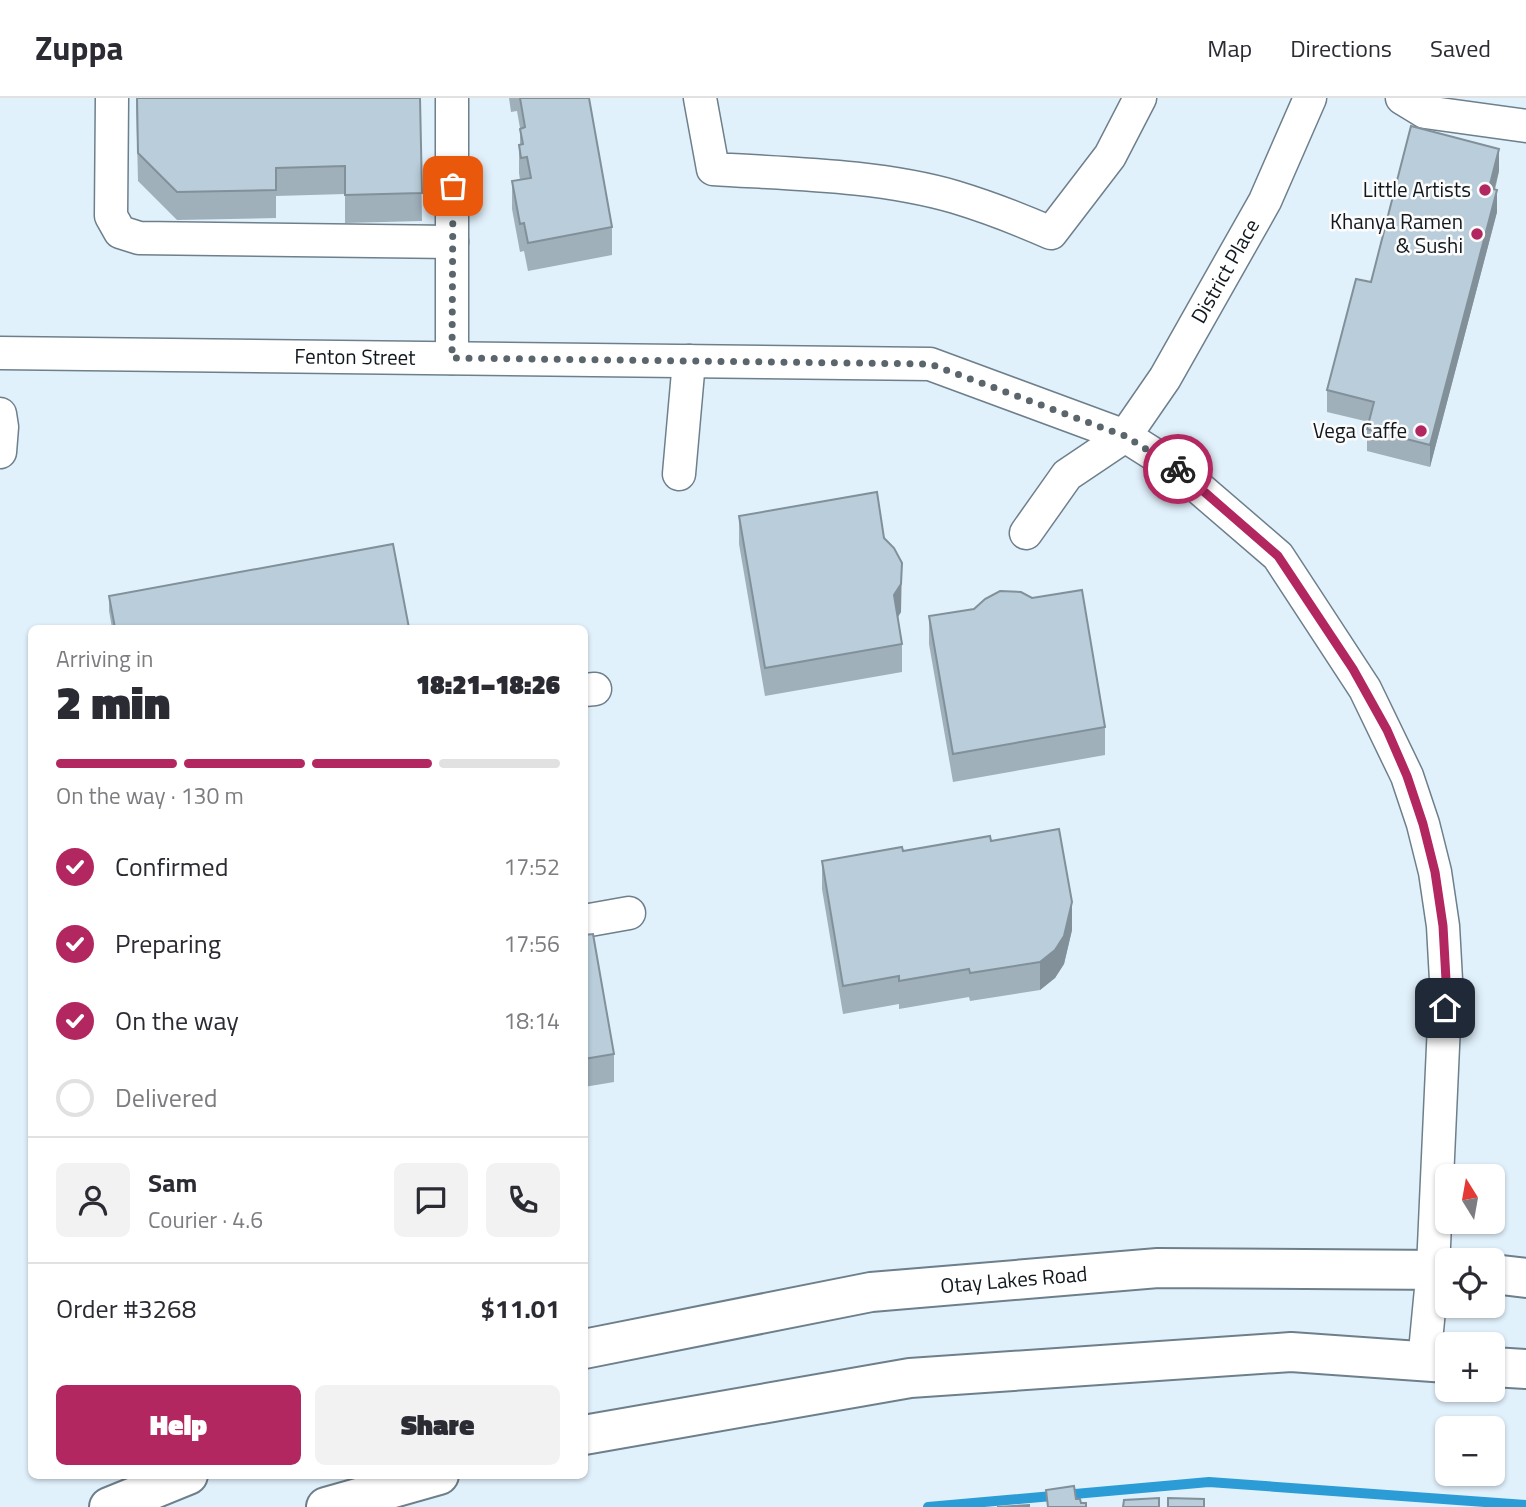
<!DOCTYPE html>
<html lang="en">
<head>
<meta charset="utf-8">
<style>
	body { margin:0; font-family:"Titillium Web",sans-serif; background:#f2f2f3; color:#2b2b33; height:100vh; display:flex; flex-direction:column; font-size:26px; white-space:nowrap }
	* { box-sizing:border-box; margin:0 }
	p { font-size:23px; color:#7c7c81 }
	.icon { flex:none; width:38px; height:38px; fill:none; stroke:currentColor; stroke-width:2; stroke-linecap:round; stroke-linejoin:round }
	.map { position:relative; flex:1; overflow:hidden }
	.side { position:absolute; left:28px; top:527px; width:560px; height:854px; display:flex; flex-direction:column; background:#fff; border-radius:10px; box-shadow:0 2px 5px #0004 }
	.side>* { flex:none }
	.needle { width:46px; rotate:349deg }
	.tools { position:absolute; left:1435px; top:1066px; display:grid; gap:14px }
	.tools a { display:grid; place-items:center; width:70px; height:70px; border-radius:10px; background:#fff; box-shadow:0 2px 5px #0004; font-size:35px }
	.pin { position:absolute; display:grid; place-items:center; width:60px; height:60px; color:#fff; margin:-30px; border-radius:14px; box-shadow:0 4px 10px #0006 }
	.courier { position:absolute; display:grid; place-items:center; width:70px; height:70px; margin:-35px; border:5px solid #b32761; border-radius:50%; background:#fff; color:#222; box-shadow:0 2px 9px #0007 }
	.headline em { font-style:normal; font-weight:800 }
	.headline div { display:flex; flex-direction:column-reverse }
	.headline { display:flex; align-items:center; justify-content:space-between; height:119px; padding:0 28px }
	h1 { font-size:46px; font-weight:800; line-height:52px }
	.bar { display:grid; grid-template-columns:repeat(4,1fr); gap:10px 7px; align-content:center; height:84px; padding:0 28px }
	.bar i { height:9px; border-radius:5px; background:#e1e1e2 }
	.bar .active { background:#b32761 }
	.bar p { grid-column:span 4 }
	.line { display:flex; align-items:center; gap:18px; padding:0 28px; border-top:2px solid #e1e1e2 }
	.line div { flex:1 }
	.round { display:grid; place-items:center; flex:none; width:74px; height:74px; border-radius:10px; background:#f2f2f3 }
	ol { padding:0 28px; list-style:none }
	li { display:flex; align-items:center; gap:21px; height:77px }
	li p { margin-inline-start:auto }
	li .icon { padding:7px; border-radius:50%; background:#b32761; color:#fff; stroke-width:4 }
	li:last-child { color:#7c7c81 }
	li i { width:38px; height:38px; border:4px solid #e1e1e2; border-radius:50% }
	.action { display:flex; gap:14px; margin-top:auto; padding:14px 28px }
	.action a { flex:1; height:80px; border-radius:10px; background:#b32761; color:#fff; font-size:28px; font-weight:800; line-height:80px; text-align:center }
	.action a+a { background:#f2f2f3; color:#2b2b33 }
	header { display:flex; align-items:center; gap:42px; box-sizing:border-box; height:98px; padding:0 35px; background:#fff; border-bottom:2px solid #e1e1e2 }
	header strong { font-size:33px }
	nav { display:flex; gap:38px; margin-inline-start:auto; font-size:24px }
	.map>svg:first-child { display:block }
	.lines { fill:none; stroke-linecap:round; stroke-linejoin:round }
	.stream { stroke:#2c9cd6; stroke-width:10 }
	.minor-casing { stroke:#6d7f8b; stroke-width:35 }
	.major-casing { stroke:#6d7f8b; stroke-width:42 }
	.minor { stroke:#fff; stroke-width:32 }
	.major { stroke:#fff; stroke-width:38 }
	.wall { fill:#9fb0bb }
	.shaded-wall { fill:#829099 }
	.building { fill:#b9cdda; stroke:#829099; stroke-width:2 }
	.done { stroke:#5a656c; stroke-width:7; stroke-dasharray:0 12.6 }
	.route { stroke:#b32761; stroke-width:9 }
	.poi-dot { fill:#b32761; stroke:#fcfcfc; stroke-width:2.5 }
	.labels { text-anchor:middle; stroke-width:5; stroke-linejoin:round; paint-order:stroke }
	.poi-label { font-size:21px; fill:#12191e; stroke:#fcfcfc; text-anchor:end }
	.street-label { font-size:21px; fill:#12191e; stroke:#fcfcfc }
</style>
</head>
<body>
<header>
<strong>Zuppa</strong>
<nav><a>Map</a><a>Directions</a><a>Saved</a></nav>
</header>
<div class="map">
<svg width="1526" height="1409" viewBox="0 0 1526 1409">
	<rect width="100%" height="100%" fill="#e1f1fc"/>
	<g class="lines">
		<path class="stream" d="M928 1409 1209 1384 1526 1407"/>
		<g class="minor-casing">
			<g id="minor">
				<path d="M112 0 111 118 120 134 139 140 452 144"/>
				<path d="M700 0 713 71C792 76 879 77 955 99 988 109 1019 121 1051 135L1110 58 1140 0"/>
				<path d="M1402 0 1425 14 1526 28"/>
				<path id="s1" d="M0 255 930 266 1125 338 1177 371 1278 458 1365 591 1407 678 1423 726 1435 774 1443 828 1446 882 1433 1170 1424 1264"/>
				<path d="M452 260V0"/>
				<path d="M0 316 2 329 0 354"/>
				<path d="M679 376 689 263"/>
				<path id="s2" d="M1026 435 1067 377 1125 338 1165 280 1265 103 1310 0"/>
				<path d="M584 592 595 591"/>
				<path d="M584 823 629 815"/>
			</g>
		</g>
		<g class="major-casing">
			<g id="major">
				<path d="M1493 1176 1526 1180"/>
				<path id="s3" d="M584 1251 871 1194 1158 1170 1447 1172"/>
				<path d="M1493 1269 1526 1271"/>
				<path d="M584 1337 910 1280 1291 1254 1447 1265"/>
				<path d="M109 1409 188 1377"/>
				<path d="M326 1409 439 1377"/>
			</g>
		</g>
		<use href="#minor" class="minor"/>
		<use href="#major" class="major"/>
	</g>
	<path class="wall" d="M136 0H420L422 123 345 125V96L276 98V120L177 122 138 83Z
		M509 0H589L612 129V157L528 173 524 153 520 154 512 111V83L520 82 519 75V47H520V30L517 13 511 14Z
		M1499 73 1495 92 1497 114 1430 369 1367 353V331L1369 324 1327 314V292L1371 184Z
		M739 418 901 514 898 519 902 546V574L765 598 739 446Z
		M109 498 409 530H112L109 513Z
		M929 518 1105 629V657L953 684 929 546Z
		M991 743 1072 832 1064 866 1055 880 1040 892 970 903 969 899 899 911V906L843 916 822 791V763Z
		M584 837 614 956V984L584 989Z"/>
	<path class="shaded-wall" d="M1499 51V73L1489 112V90Z
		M1497 92V114L1430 369V347Z
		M902 465 901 514 894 525V497Z
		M1072 804V832L1064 866 1055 880 1040 892V864Z"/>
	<path class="building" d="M137 0H420L422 95 345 97V68L276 70V92L177 94 138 55Z
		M520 0H589L612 129 528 145 524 125 520 126 512 83 531 80 527 59 521 60 519 47 523 46 520 31 525 29Z
		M1411 28 1499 51 1489 90 1497 92 1430 347 1367 331 1374 304 1327 292 1356 181 1371 184Z
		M877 394 884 440 894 450 902 465 901 486 894 497 902 546 765 570 739 418Z
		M393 446 409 530H115L109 498Z
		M1082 492 1105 629 953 656 929 518 974 511 985 501 1000 493 1021 494 1032 500Z
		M1059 731 1072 804 1064 838 1055 852 1040 864 970 875 969 871 899 883V878L843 888 822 763 902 749 903 753 990 738 991 743Z
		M593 836 614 956 584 961V837Z
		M1074 1388 1076 1401H1080L1081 1405H1086V1409H1048L1046 1392Z
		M1159 1400V1409H1123L1124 1402Z
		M1168 1400 1204 1401V1409H1168Z
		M1029 1407V1409H997Z"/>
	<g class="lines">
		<path class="done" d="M453 88 452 260 930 266 1125 338 1178 371"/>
		<path class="route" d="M1178 371 1278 458 1353 571 1387 632 1407 678 1423 726 1435 774 1443 828 1446 882 1445 910"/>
	</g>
	<g class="poi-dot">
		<circle cx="1485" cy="92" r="7"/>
		<circle cx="1477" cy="136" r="7"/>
		<circle cx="1421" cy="333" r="7"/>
	</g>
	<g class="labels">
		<g class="poi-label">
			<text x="1471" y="99">Little Artists</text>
			<text x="1463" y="131">Khanya Ramen<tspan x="1463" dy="24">&amp; Sushi</tspan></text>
			<text x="1407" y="340">Vega Caffe</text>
		</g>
		<g class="street-label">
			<text dy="7" stroke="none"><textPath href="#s2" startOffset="334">District Place</textPath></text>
			<text dy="7" stroke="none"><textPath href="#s1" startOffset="355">Fenton Street</textPath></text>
			<text dy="7" stroke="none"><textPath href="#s3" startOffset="436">Otay Lakes Road</textPath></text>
		</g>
	</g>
</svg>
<div class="tools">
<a><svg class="needle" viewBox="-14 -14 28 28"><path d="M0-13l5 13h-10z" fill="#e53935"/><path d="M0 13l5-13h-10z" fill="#7c7c81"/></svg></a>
<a><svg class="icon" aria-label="locate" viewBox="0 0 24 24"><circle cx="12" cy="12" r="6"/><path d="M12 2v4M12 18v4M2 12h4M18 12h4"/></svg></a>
<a>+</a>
<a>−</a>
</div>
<div class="pin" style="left:453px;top:88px;background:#ea580c"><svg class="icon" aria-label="bag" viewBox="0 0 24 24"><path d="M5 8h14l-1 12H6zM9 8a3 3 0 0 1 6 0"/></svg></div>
<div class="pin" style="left:1445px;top:910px;background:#1f2937"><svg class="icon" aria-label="home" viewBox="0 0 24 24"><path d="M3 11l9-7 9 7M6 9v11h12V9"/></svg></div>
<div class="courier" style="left:1178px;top:371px"><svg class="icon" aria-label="bike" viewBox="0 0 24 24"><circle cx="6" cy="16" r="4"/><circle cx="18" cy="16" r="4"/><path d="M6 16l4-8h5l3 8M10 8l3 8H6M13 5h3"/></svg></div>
<section class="side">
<div class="headline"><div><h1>2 min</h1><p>Arriving in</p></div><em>18:21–18:26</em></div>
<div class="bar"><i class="active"></i><i class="active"></i><i class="active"></i><i></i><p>On the way · 130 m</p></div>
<ol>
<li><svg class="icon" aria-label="check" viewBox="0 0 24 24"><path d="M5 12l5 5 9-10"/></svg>Confirmed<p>17:52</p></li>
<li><svg class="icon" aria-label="check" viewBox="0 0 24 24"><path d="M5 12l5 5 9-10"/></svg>Preparing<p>17:56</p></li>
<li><svg class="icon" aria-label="check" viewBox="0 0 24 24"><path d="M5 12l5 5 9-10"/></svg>On the way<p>18:14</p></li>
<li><i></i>Delivered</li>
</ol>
<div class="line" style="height:126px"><a class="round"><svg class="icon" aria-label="person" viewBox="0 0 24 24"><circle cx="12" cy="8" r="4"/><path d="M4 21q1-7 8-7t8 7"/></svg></a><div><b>Sam</b><p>Courier · 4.6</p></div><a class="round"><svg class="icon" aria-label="chat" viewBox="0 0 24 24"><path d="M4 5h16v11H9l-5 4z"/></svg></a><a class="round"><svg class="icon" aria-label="phone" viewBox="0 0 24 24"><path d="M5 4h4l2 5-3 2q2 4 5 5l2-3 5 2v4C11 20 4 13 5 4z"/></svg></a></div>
<div class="line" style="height:91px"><div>Order #3268</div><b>$11.01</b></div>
<div class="action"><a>Help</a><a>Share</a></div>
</section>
</div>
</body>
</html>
